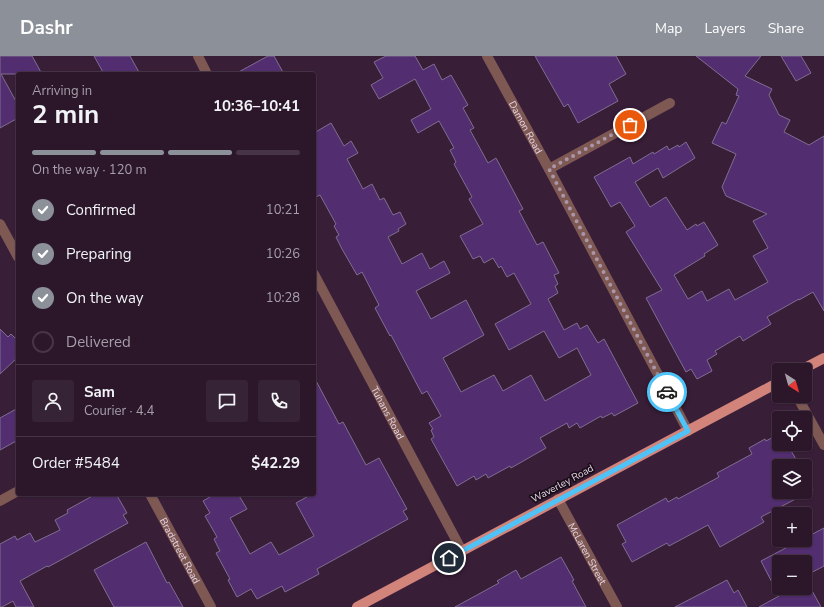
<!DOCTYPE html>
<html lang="en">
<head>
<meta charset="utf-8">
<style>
	body { margin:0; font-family:"Nunito Sans",sans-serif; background:#372336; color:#f1f3f6; height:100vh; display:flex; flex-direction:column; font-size:15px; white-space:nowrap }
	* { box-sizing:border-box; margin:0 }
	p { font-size:13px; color:#a69fa8 }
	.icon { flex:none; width:22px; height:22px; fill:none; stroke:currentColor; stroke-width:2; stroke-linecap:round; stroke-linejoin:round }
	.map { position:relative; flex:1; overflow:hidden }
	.panel { position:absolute; left:16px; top:16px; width:300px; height:424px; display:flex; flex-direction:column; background:#2b162a; border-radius:4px; box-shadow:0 1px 3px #0004,0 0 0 1px #473547 }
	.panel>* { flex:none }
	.needle { width:26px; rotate:143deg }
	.fabs { position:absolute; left:772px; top:307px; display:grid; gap:8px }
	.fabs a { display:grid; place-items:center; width:40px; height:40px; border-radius:4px; background:#2b162a; box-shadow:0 1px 3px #0004,0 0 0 1px #473547; font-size:20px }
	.pin { position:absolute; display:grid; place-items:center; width:34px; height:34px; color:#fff; margin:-17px; border:2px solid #fff; border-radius:50%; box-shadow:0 1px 4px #0007 }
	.courier { position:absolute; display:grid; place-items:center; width:40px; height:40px; margin:-20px; border:3px solid #4fc3f7; border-radius:50%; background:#fff; color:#222; box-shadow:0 1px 5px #0007 }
	.summary em { font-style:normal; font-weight:700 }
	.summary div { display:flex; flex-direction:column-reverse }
	.summary { display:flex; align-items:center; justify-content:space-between; height:68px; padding:0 16px }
	h1 { font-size:26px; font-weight:700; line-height:30px }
	.bar { display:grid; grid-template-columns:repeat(4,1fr); gap:6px 4px; align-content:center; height:48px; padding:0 16px }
	.bar i { height:5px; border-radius:3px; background:#473547 }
	.bar .current { background:#8c9099 }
	.bar p { grid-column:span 4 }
	.line { display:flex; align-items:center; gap:10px; padding:0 16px; border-top:1px solid #473547 }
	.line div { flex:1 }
	.round { display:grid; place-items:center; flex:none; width:42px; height:42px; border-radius:4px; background:#372336 }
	ol { padding:0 16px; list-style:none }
	li { display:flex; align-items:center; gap:12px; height:44px }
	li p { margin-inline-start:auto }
	li .icon { padding:4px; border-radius:50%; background:#8c9099; color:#fff; stroke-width:4 }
	li:last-child { color:#a69fa8 }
	li i { width:22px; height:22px; border:2px solid #473547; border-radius:50% }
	header { display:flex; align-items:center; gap:24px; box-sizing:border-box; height:56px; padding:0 20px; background:#8c9099; color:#fff }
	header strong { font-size:19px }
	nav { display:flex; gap:22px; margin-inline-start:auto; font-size:14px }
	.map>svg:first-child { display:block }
	.building { fill:#522d6f; stroke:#806d92; fill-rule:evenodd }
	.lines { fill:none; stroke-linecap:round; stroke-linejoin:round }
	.street { stroke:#7e5853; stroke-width:10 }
	.primary { stroke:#d2847b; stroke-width:10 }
	.done { stroke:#aa95a9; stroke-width:4; stroke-dasharray:0 7.2 }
	.route { stroke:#4fc3f7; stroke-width:5 }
	.labels { text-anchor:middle; stroke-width:3.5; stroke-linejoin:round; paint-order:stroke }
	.street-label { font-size:10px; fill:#e7d5e6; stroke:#190d19 }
</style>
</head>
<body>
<header>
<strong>Dashr</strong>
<nav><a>Map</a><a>Layers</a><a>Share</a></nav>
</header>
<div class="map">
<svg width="824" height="551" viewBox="0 0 824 551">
	<rect width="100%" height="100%" fill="#391e38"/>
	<path class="building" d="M0 0H32L42 18H1L18 49V62L0 72Z
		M94 0H130L140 18H104Z
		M268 0H274L284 18H235Z
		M386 0H415L423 14 434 8 442 24 451 19 468 49 463 52 474 72 470 74 488 107 496 102 523 153 519 155 537 189 543 186 559 217 554 219 558 228 555 230 558 237 548 243 564 274 577 267 580 273 587 269 598 287 604 283 638 347 614 360 612 357 602 362 601 360 580 372 577 367 569 372 567 367 540 382 546 392 511 412 510 410 488 422 486 418 476 424 474 420 457 430 431 383 434 381 431 374 433 373 429 367 441 360 427 335 422 338 391 279 390 280 375 252 379 249 362 216 357 219 342 193 336 181 339 179 334 170 336 168 320 139 314 142V77L331 67 344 90 351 85 358 97 347 103 363 133 372 128 380 144 384 142 393 159 400 156 406 168 398 173 399 175 388 181 402 208 422 197 430 213 444 205 450 217 416 235 431 263 466 244 484 279 443 302 461 336 494 319 503 335 531 319 545 345 591 319 577 292 559 302 544 275 509 294 495 268 531 248 514 217 507 221 501 210 499 212 493 202 484 207 480 200 473 203 460 180 483 168 469 143 472 141 454 108 456 106 450 94 454 92 439 65 418 77 411 64 431 53 415 23 379 43 371 29 383 22 374 6Z
		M535 0H616L626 18 609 28 618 45 578 67 568 48 564 51Z
		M696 0H761L745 20 772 33 769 39 779 59 790 64 784 76 809 89 824 80V255L813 236 799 244V243L767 261 771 268 743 285 740 280 715 295 717 298 707 304 712 315 697 323 691 313 686 316 646 242 662 234 626 176 635 170 620 146 611 151 594 121 630 101 633 108 653 96 654 98 667 90 669 94 678 89 679 91 686 86 695 102 663 122 658 112 635 126 650 151 666 141 687 174 696 168 697 170 704 166 718 189 704 198 705 200 674 219 688 243 702 235 707 245 729 233 735 244 768 226 753 200 768 192 753 165 767 158 726 140 722 131 736 98 712 87 722 66 726 68 739 40 736 39 738 33Z
		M781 0H801L811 17 796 25Z
		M0 273 8 281 11 278 18 285V301L0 318Z
		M314 321 339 368 343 366 366 409 379 402 407 453 403 455 408 463 317 513 319 518 285 536 282 530 257 543 251 533 237 541 228 524 230 523 216 497 220 495 214 483 217 481 205 460 210 457 203 445 215 438H238L247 453 230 462 250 498 271 486 279 499 314 480 296 447 312 438H314Z
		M18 352V384L0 394V362Z
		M779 378V388H787L797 405 801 403 810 418 806 421 813 434 761 461 764 466 720 491 708 469 669 490 667 487 632 506 622 488 626 486 617 469 666 442 668 446 677 441 678 443 719 421 717 417 752 398 749 392 765 383 766 385ZM779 410H805V436H779Z
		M96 438H116L127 457 123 459 128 467 48 511 47 510 20 525 34 551H16L13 545 2 551H0V488L15 480 17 484 30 477 35 486 60 474 55 464 68 457 67 454Z
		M824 472V510L805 520V506H779V532H805V522L821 551H759L779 540 761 505 801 484H805V482Z
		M146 486 167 527 169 526 183 551H114L94 514Z
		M561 501 574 524 572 525 586 551H455L499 527 497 525 516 514 521 523Z
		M727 524 734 537 738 534 747 551H675Z"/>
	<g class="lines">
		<g class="street">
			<path d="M198 0 207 18"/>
			<path id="s1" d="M487 0 549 113 688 375"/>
			<path d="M549 113 670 47"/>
			<path d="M0 168 18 201"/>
			<path id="s2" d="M314 218 462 495"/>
			<path d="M797 340 824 389"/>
			<path id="s3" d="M150 438 211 551"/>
			<path id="s4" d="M558 443 617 551"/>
			<path d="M0 445 18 435"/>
		</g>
		<path class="primary" d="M801 314 824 302
			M357 551 779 326"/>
	</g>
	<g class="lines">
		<path class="done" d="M630 69 549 113 667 336"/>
		<path class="route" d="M449 502 688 375 667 336"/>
	</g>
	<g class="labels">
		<g class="street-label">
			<text dy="4" stroke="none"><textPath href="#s1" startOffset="81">Damon Road</textPath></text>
			<text dy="4" stroke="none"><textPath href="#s2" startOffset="157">Tuhans Road</textPath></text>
			<text transform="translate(562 427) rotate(-28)" y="4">Waverley Road</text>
			<text dy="4" stroke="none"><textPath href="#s3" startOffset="64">Bradstreet Road</textPath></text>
			<text dy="4" stroke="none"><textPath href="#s4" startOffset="62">McLaren Street</textPath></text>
		</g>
	</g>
</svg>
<div class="fabs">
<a><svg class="needle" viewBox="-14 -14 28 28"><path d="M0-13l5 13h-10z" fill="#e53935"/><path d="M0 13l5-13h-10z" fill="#a69fa8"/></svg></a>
<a><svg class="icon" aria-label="locate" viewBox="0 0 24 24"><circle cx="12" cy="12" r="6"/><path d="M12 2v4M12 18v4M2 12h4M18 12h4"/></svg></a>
<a><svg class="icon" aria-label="layers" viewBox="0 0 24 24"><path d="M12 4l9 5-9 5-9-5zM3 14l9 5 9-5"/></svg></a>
<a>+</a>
<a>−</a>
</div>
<div class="pin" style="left:630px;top:69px;background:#ea580c"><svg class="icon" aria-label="bag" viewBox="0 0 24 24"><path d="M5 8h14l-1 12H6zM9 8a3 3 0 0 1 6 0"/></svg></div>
<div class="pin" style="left:449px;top:502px;background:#1f2937"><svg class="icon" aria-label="home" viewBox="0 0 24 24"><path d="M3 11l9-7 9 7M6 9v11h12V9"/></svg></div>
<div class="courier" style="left:667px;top:336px"><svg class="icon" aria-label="car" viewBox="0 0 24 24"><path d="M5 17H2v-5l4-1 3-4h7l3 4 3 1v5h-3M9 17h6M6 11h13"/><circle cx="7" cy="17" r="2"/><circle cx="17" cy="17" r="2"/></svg></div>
<section class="panel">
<div class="summary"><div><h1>2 min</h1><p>Arriving in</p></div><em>10:36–10:41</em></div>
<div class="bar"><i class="current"></i><i class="current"></i><i class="current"></i><i></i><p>On the way · 120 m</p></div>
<ol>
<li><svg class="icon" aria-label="check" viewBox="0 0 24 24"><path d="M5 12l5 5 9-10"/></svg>Confirmed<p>10:21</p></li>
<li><svg class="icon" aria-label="check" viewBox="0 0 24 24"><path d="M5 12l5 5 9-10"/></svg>Preparing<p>10:26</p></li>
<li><svg class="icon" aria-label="check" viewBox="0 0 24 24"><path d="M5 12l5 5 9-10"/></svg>On the way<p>10:28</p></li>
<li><i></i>Delivered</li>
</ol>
<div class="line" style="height:72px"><a class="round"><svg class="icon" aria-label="person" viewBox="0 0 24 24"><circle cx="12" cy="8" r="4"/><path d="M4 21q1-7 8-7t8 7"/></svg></a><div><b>Sam</b><p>Courier · 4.4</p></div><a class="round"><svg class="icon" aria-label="chat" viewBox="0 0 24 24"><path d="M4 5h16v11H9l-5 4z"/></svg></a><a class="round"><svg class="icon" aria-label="phone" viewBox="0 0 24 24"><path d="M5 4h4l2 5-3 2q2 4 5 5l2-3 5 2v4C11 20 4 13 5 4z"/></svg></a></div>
<div class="line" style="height:52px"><div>Order #5484</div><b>$42.29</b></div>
</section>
</div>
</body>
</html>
